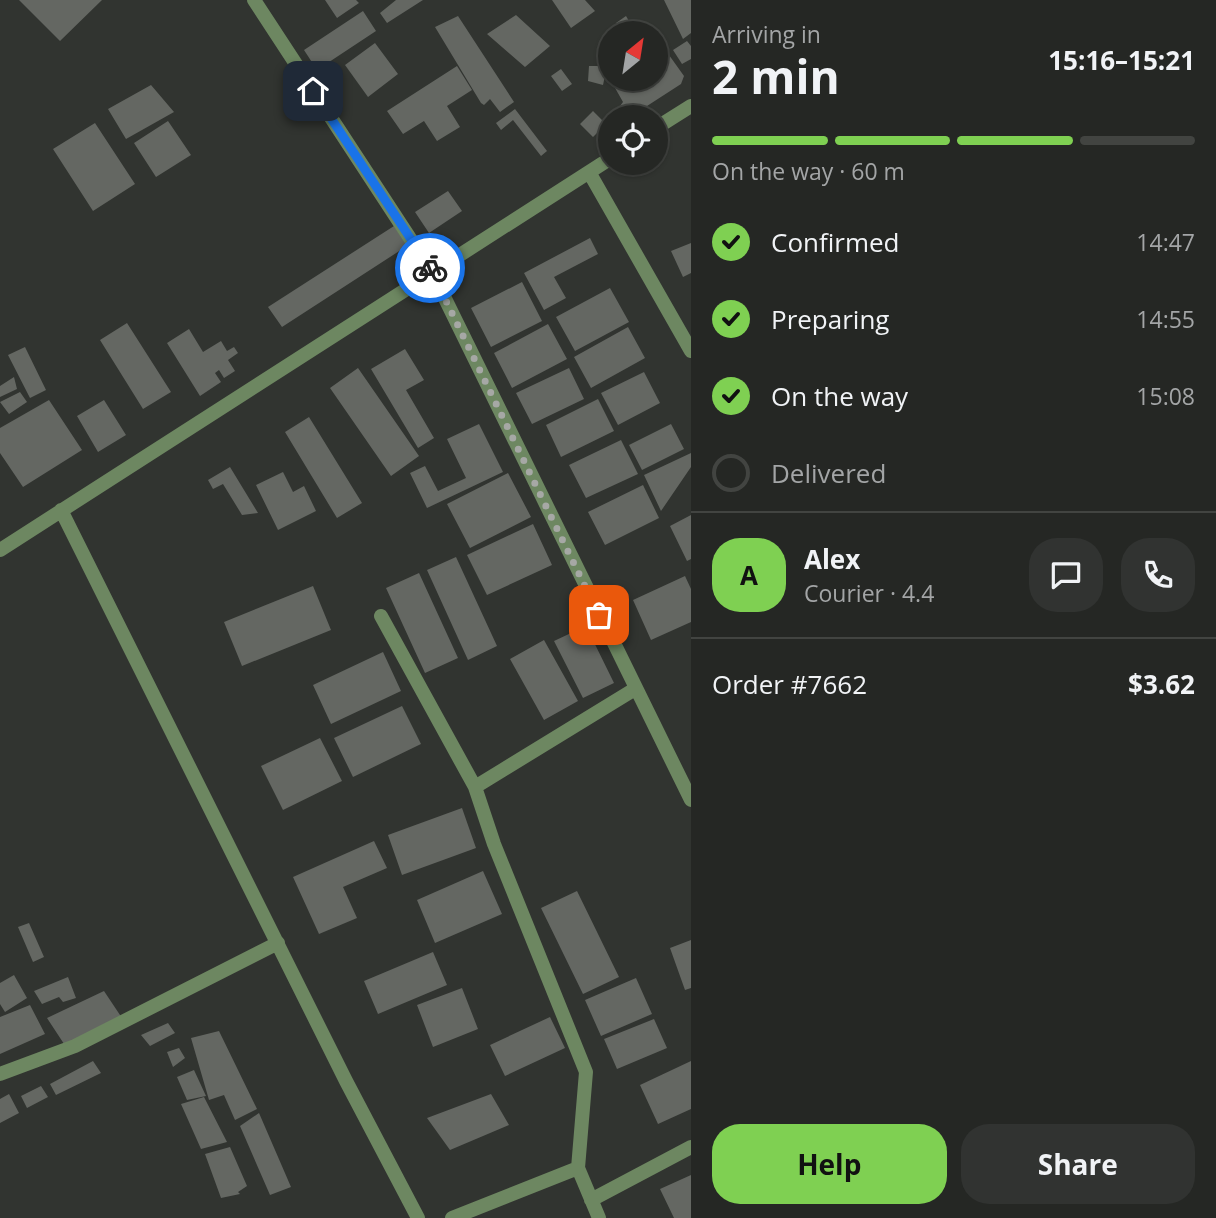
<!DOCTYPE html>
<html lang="en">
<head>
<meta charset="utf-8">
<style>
	body { margin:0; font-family:"Open Sans",sans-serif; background:#313331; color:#f1f3f6; height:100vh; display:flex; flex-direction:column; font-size:26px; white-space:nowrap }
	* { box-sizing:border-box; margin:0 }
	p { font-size:23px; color:#a3a5a6 }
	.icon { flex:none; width:38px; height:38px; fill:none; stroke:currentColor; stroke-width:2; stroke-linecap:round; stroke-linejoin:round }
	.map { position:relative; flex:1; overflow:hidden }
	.details { display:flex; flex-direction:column; background:#252724; width:525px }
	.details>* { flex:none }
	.needle { width:46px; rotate:30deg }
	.tools { position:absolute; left:598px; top:21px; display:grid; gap:14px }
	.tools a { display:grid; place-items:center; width:70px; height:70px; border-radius:50%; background:#252724; box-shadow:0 2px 5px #0004,0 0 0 2px #424441; font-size:35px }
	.pin { position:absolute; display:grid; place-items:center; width:60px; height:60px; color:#fff; margin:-30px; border-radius:14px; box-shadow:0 4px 10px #0006 }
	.courier { position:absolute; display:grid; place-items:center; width:70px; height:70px; margin:-35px; border:5px solid #1a73e8; border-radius:50%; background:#fff; color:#222; box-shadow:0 2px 9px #0007 }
	.headline em { font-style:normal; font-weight:700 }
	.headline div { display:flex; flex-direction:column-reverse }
	.headline { display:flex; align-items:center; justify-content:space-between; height:119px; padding:0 21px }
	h1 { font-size:46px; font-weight:700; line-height:52px }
	.bar { display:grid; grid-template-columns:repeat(4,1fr); gap:10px 7px; align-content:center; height:84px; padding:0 21px }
	.bar i { height:9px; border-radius:5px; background:#424441 }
	.bar .current { background:#7fd052 }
	.bar p { grid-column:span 4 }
	.line { display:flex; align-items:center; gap:18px; padding:0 21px; border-top:2px solid #424441 }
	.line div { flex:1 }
	.round { display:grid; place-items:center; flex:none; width:74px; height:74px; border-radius:28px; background:#313331 }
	ol { padding:0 21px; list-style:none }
	li { display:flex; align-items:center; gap:21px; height:77px }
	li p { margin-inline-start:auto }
	li .icon { padding:7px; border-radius:50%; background:#7fd052; color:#111; stroke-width:4 }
	li:last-child { color:#a3a5a6 }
	li i { width:38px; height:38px; border:4px solid #424441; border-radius:50% }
	.button { display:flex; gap:14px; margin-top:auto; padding:14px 21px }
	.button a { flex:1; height:80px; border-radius:28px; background:#7fd052; color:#111; font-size:28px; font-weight:700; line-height:80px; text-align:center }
	.button a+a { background:#313331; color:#f1f3f6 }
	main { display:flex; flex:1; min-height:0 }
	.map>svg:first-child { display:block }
	.building { fill:#646762 }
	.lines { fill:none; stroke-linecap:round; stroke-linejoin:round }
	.minor { stroke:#6d8761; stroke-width:14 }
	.done { stroke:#a6a8a5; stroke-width:7; stroke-dasharray:0 12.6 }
	.route { stroke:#1a73e8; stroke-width:9 }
</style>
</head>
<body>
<main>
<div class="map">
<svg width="691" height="1218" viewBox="0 0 691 1218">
	<rect width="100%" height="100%" fill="#313430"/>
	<path class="building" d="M19 0H102L60 41Z
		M325 0H356L359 3 337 18Z
		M396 0H423L387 23 380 13Z
		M552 0H585L595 11 571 28Z
		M664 0H691V33L683 39Z
		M363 11 376 31 317 70 304 50Z
		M516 15 550 46 525 67 487 34Z
		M458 16 514 102 500 112 490 99 484 105 481 103 435 27Z
		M626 16 633 28 624 33H614L620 29 616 23Z
		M687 41 691 46V59L682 64 673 50Z
		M375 43 398 74 368 97 345 65Z
		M669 55 684 76 681 84 630 117 617 110 623 102 610 79H656V59Z
		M457 66 472 90 447 106 460 127 437 141 424 121 403 134 387 111Z
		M589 66H600L599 69 606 71 603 85 588 81Z
		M561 69 572 84 562 91 551 76Z
		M151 85 174 112 126 139 108 109Z
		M515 109 547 151 541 156 513 120 501 130 496 123Z
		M593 111 606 124 593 137 580 124Z
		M168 121 191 155 156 177 134 143Z
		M95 123 135 184 93 211 53 149Z
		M448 191 462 211 429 233 415 212Z
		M394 226 407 246 282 327 268 307Z
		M590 238 598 254 554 277 566 298 544 310 524 273Z
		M691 243V273L683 277 671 251Z
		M522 282 542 321 491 347 471 308Z
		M610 288 629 322 575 351 556 317Z
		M127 323 171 392 143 409 100 340Z
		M548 324 567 359 512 388 494 353Z
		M628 327 645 358 591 388 574 357Z
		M189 329 203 352 221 341 227 351 234 347 238 353 228 360 235 371 224 378 219 370 215 373 221 382 200 396 167 343Z
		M25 347 46 390 30 398 8 355Z
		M405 349 424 380 406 390 434 438 418 448 371 369Z
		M358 368 419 456 391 476 330 388Z
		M569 368 584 399 532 424 516 393Z
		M644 372 660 403 618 425 601 393Z
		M14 377 17 389 0 397V386Z
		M20 392 27 402 9 414 0 402Z
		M598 399 614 431 561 457 546 425Z
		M49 400 82 450 23 487 0 453V428Z
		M104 400 126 435 98 452 77 416Z
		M309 417 362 503 337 518 285 432Z
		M479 424 503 472 427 508 410 473 425 466 438 491 466 478 447 439Z
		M671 424 684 449 642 470 629 445Z
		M621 440 638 474 586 498 569 465Z
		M691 453V467L661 511 644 475Z
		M230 467 258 513 242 515 223 484 213 489 208 480Z
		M283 472 293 492 304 486 316 511 278 530 256 485Z
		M508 473 531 517 470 548 447 504Z
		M643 485 659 518 605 545 588 512Z
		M691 515V559L687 561 670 526Z
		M533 524 552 565 487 595 467 555Z
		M456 557 497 646 468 660 427 570Z
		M419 573 458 658 425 673 386 588Z
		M685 576 691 589V622L651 640 633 600Z
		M313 586 331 630 242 666 224 622Z
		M586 626 614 683 583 698 554 641Z
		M544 640 578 701 544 720 510 659Z
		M383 652 401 691 331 724 313 685Z
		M402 706 421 744 353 777 334 738Z
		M320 738 342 781 283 810 261 766Z
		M462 808 476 848 402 875 388 835Z
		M374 841 387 868 343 887 357 918 319 934 293 877Z
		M483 871 502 914 435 943 417 900Z
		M577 891 619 977 583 994 541 908Z
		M29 923 44 957 33 962 18 927Z
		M691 940V988L685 990 670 948Z
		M433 952 447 985 378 1014 364 981Z
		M14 975 27 998 5 1012 0 1004V983Z
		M68 977 76 998 63 1002 59 997 42 1004 34 991Z
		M636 978 652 1014 601 1036 585 1000Z
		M462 988 478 1029 433 1047 417 1005Z
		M104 991 122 1018 66 1047 47 1018Z
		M30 1005 45 1034 0 1054V1017Z
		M550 1017 565 1048 505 1076 490 1045Z
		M654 1019 667 1048 617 1069 604 1039Z
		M168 1023 175 1033 150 1046 141 1035Z
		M219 1031 257 1109 235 1120 224 1095 209 1100 191 1038Z
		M179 1048 185 1058 173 1067 167 1052Z
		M93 1061 101 1073 56 1095 50 1084Z
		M691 1061V1109L658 1124 640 1085Z
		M194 1070 206 1096 187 1100 177 1077Z
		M41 1086 48 1097 27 1108 21 1096Z
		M9 1094 19 1113 0 1123V1099Z
		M491 1094 509 1125 450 1150 427 1118Z
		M204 1097 227 1142 201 1149 181 1104Z
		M259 1113 291 1187 270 1195 240 1126Z
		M230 1147 247 1186 238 1192 240 1194 221 1198 205 1154Z
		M691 1175V1218H674L660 1189Z"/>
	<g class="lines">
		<path class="minor" d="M254 0 432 272 691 800
			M656 128 691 106
			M589 172 691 351
			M61 510 346 1081 418 1218
			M0 550 611 158
			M381 616 475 787
			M0 1074 75 1046 278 943
			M591 1200 691 1147
			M452 1218 578 1168
			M599 1218 578 1168 586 1072 494 844 475 787 635 689"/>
	</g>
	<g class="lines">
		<path class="done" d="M430 268 599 615"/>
		<path class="route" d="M313 91 430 268"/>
	</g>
</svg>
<div class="tools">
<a><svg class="needle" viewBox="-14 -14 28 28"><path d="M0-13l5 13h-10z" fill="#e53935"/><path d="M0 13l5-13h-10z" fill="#a3a5a6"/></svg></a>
<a><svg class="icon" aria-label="locate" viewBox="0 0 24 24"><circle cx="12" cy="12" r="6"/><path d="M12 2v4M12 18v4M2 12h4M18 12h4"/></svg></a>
</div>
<div class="pin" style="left:599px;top:615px;background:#ea580c"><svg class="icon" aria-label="bag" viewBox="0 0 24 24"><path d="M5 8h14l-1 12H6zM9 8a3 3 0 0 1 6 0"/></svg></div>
<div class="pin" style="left:313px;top:91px;background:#1f2937"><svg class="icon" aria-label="home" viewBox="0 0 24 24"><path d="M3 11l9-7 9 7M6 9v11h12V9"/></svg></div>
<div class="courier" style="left:430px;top:268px"><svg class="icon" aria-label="bike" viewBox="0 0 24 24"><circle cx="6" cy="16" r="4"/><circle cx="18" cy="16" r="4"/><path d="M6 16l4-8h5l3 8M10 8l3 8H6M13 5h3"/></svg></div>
</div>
<section class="details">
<div class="headline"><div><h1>2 min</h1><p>Arriving in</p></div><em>15:16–15:21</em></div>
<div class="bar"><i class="current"></i><i class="current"></i><i class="current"></i><i></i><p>On the way · 60 m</p></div>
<ol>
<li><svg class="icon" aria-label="check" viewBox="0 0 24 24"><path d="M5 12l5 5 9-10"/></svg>Confirmed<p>14:47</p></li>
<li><svg class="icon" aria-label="check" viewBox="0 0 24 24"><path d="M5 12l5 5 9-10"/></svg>Preparing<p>14:55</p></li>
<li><svg class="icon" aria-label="check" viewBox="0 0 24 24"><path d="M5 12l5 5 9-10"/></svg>On the way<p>15:08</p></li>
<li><i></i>Delivered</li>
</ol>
<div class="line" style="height:126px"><b class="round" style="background:#7fd052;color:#111">A</b><div><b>Alex</b><p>Courier · 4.4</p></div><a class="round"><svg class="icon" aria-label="chat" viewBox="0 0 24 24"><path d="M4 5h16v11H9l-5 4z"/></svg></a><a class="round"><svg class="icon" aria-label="phone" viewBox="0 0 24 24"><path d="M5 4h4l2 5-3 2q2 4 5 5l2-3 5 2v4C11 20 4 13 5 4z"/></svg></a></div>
<div class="line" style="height:91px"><div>Order #7662</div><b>$3.62</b></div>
<div class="button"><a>Help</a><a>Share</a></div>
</section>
</main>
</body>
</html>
